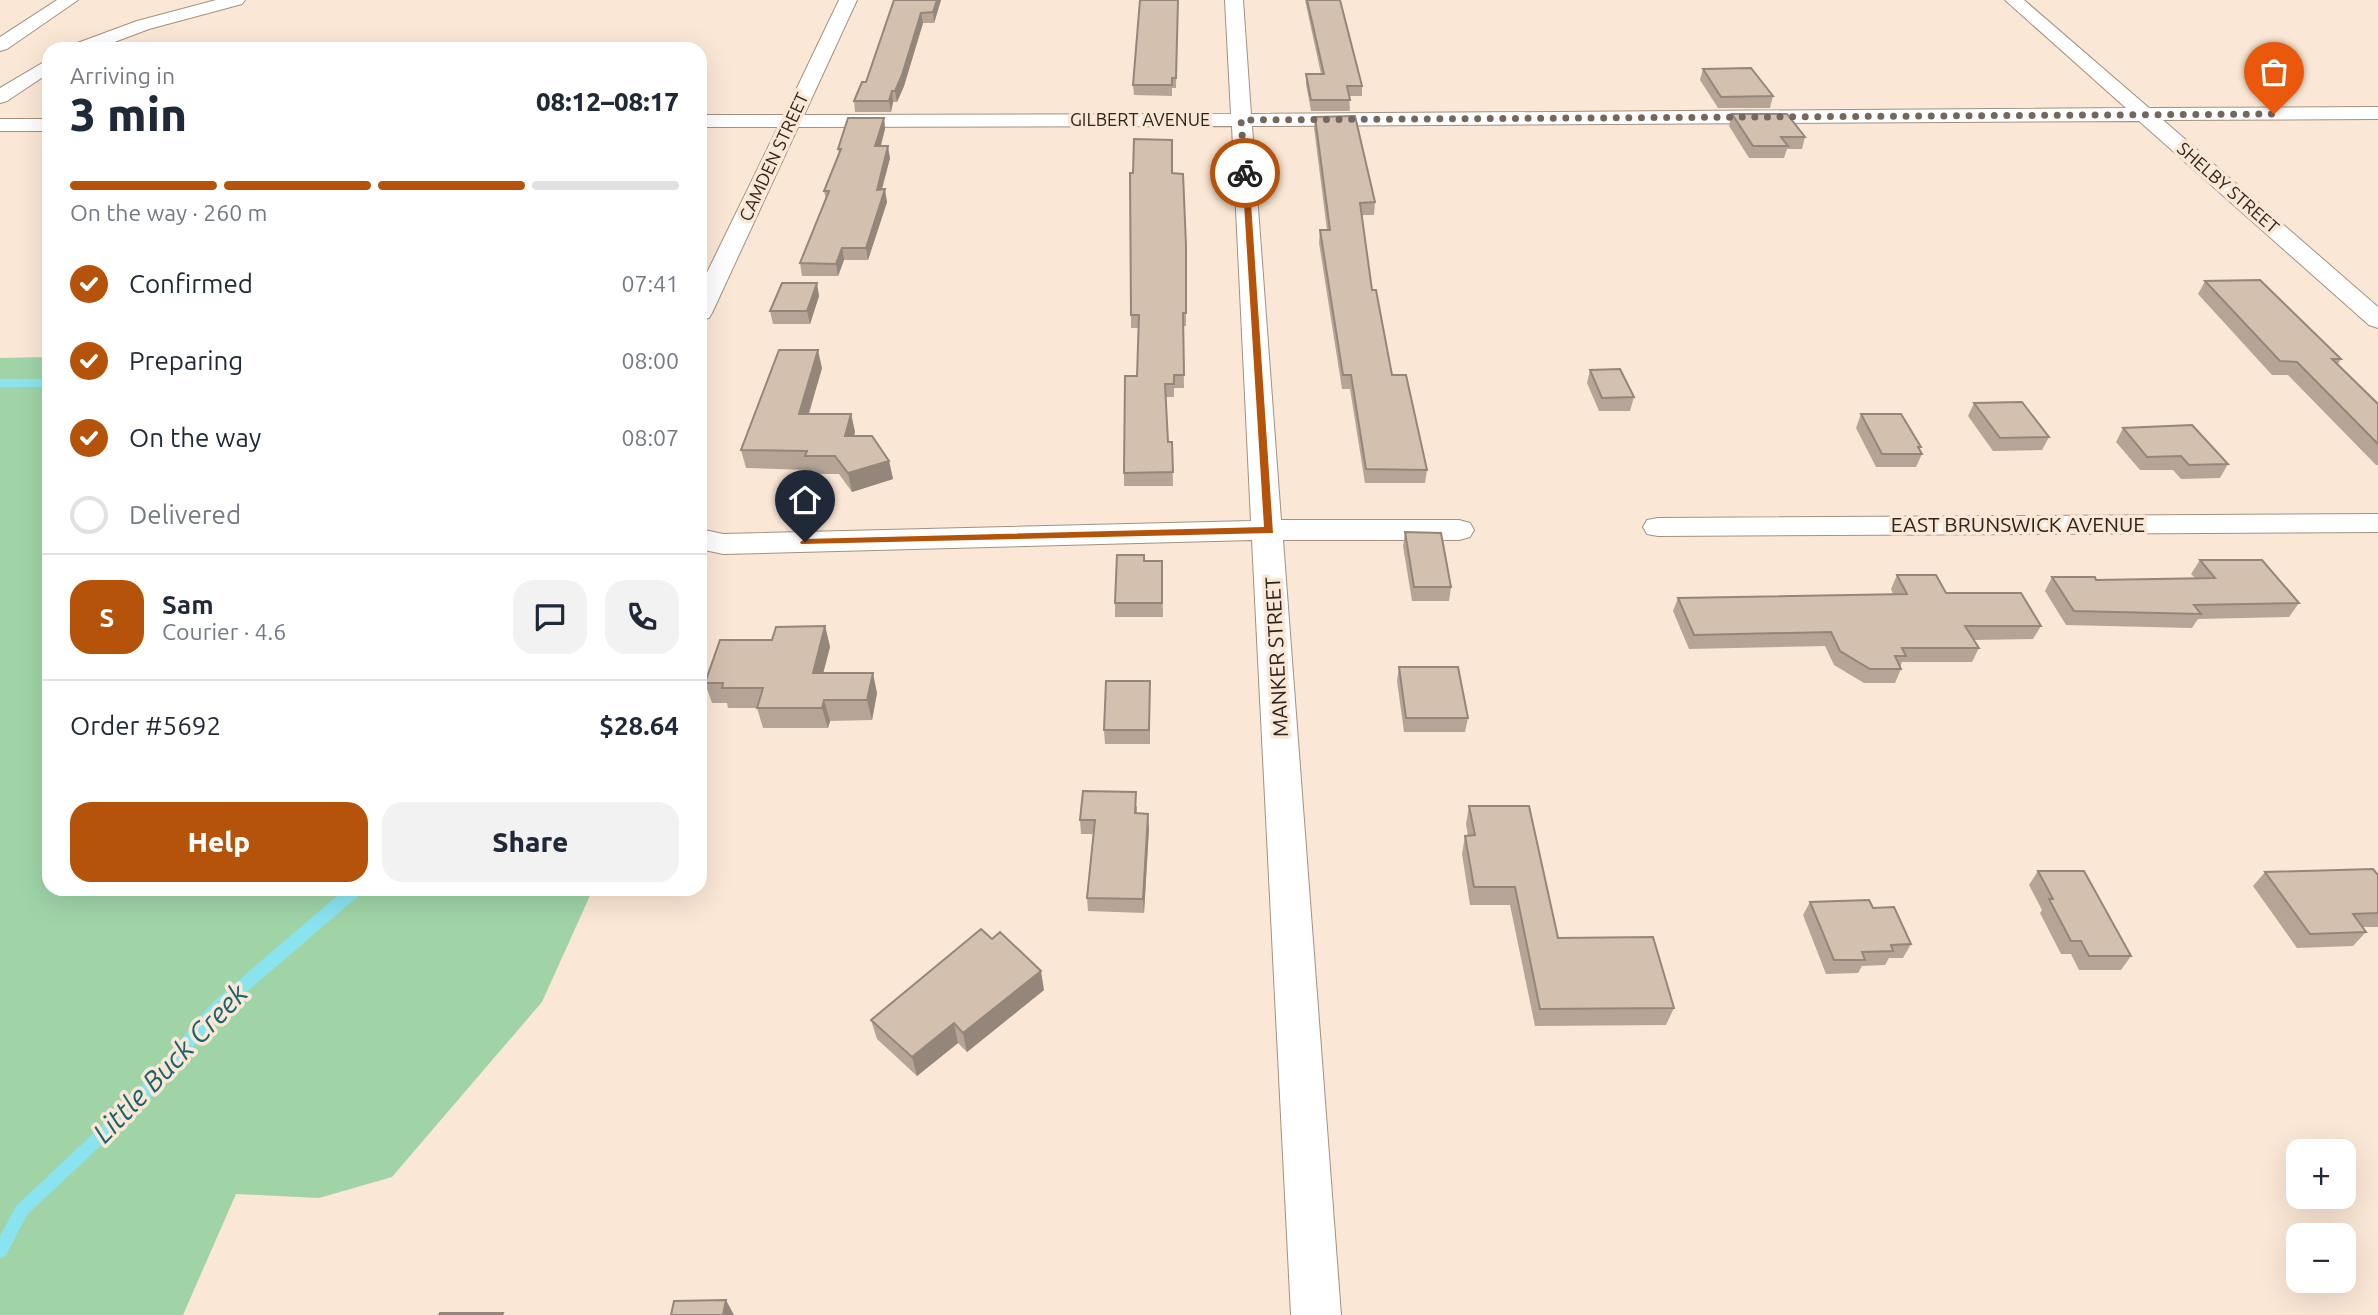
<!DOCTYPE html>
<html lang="en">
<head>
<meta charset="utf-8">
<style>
	body { margin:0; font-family:Ubuntu,sans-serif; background:#f2f2f3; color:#1f2937; height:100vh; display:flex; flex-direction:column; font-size:26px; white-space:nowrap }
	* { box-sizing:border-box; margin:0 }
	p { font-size:23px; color:#747a83 }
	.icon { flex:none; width:38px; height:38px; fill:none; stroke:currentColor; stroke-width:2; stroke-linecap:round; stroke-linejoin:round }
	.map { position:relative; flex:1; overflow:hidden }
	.details { position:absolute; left:42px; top:42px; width:665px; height:854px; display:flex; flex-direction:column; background:#fff; border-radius:21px; box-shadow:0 7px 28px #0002 }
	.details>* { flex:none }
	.buttons { position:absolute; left:2286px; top:1139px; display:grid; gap:14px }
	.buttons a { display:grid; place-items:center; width:70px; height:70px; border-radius:14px; background:#fff; box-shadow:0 7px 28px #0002; font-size:35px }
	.pin { position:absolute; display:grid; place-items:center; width:60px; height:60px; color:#fff; margin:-72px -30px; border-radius:50% 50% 50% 0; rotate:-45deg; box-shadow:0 0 7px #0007 }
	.pin .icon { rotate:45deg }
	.courier { position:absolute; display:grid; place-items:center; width:70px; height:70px; margin:-35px; border:5px solid #b45309; border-radius:50%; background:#fff; color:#222; box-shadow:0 2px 9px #0007 }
	.head em { font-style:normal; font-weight:800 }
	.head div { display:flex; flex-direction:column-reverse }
	.head { display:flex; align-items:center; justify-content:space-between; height:119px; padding:0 28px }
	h1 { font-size:46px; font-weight:800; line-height:52px }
	.bar { display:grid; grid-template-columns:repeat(4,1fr); gap:10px 7px; align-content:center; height:84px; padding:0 28px }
	.bar i { height:9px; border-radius:5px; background:#e0e1e3 }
	.bar .current { background:#b45309 }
	.bar p { grid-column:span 4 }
	.line { display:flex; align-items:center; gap:18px; padding:0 28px; border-top:2px solid #e0e1e3 }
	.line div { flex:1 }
	.round { display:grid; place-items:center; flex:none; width:74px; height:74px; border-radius:21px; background:#f2f2f3 }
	ol { padding:0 28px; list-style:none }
	li { display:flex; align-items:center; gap:21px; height:77px }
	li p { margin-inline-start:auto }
	li .icon { padding:7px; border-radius:50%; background:#b45309; color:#fff; stroke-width:4 }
	li:last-child { color:#747a83 }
	li i { width:38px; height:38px; border:4px solid #e0e1e3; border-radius:50% }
	.action { display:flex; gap:14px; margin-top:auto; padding:14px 28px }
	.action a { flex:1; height:80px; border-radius:21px; background:#b45309; color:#fff; font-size:28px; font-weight:800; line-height:80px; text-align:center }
	.action a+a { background:#f2f2f3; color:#1f2937 }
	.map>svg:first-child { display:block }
	.green { fill:#a0d4a7 }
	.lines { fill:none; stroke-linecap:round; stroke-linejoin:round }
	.stream-far1 { stroke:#8ae4f0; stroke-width:8 }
	.stream { stroke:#8ae4f0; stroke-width:14 }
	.minor-casing { stroke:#a39180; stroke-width:2 }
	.minor { fill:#fff; fill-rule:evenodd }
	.wall { fill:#b6a596 }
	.shaded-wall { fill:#94867a }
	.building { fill:#d4c0af; stroke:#94867a; stroke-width:2 }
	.route { fill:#b45309 }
	.done { stroke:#74685e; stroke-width:7; stroke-dasharray:0 12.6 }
	.labels { text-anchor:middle; stroke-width:7; stroke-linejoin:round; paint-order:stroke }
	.far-street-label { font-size:18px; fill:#2c241e; stroke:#fbe7d5 }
	.street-label { font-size:21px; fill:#2c241e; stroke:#fbe7d5 }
	.near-water-label { font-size:28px; font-style:italic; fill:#18636c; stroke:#fbe7d5 }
</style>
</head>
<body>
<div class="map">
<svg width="2378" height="1315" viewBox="0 0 2378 1315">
	<rect width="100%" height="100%" fill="#fbe7d5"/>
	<path class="green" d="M49 357V889H593L542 1002 392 1177 319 1198 236 1194 183 1315H0V358Z"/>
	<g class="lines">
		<path class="stream-far1" d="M0 383H49"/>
		<path class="stream" d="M0 1251 22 1210 138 1101 217 1008 356 889"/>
		<g class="minor-casing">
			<path id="minor" d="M57 0H78L7 49 0 51V37Z
				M216 0H245L242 4 149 29 96 49H70L72 45 137 21Z
				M839 0H857L804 115 1231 114 1225 0H1243L1251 114 2126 108 2005 0H2024L2149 108 2378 107V119L2163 120 2378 307V328L2369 325 2139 121 1252 126 1281 520H1459L1470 523 1474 530 1470 537 1459 540H1283L1341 1315H1291L1252 540 723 554 700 549V529L723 534 1251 521 1232 126 798 127 712 313 709 318 700 320V287L778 127H700V115H784Z
				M49 59V73L7 101 0 103V88Z
				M0 119H49V131H0Z
				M2378 514V532L1658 536 1647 534 1643 527 1647 520 1658 518Z"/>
		</g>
		<use href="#minor" class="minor"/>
	</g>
	<path class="wall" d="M894 0H941L934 23H923L904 86 897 102H893L891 112H855L854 101 866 82Z
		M1178 0 1176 88H1172V96L1134 95 1133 85Z
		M1305 0H1340L1362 86V96H1349L1350 111H1311L1306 84V74H1321Z
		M1703 69 1773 96 1770 108H1718L1700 80Z
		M1732 114 1805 137 1802 149H1787L1784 158H1749L1729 126Z
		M1315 117 1375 202 1374 215H1362L1372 290 1392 375 1427 470 1425 483H1365L1350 389H1342L1319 243 1320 230H1327L1314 128Z
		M884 118 885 129 881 146 890 158 882 190 887 202 868 260H844L838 276H802L800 263 826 199 824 191 839 154 838 149Z
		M1172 173 1186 245V326H1183L1184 388H1174V397H1166L1168 442H1172L1173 486H1124V473L1137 376 1138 328H1131V315Z
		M2205 281 2341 359 2338 364 2378 404V465H2376L2288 375H2272L2198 294Z
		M819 296 810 324H773L770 311Z
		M822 368 809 414H851L855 432 854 436 889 461 893 479 852 492 839 474H810L809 470 746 468 741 450Z
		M1590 370 1634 397 1630 411H1599L1587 383Z
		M1974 403 2049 437 2042 450 1993 451 1968 416Z
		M1861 414 1921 447 1919 450 1922 454 1916 467H1876L1856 428Z
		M2123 428 2228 464 2220 478 2181 479 2173 470H2140L2116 442Z
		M1405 532 1451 587 1449 601H1412L1403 546Z
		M2200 560 2299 603 2289 617 2198 619 2192 628 2066 625 2045 591 2052 577 2096 580 2195 578 2191 574Z
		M1162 561 1163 617H1115V603Z
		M1897 575 2041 626 2033 639 1974 640 1979 648 1972 662H1902L1900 667 1901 669 1895 683H1864L1834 665 1825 646 1689 649 1673 611 1678 598 1893 594 1891 589Z
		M825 626 830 647 823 673 877 693 872 720 830 721 828 728H763L757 708H728L727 703H712L705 683 772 640Z
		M1399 667 1468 718 1465 732H1404L1397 681Z
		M1150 681V744H1105L1104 730Z
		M1137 806V814L1149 828 1144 913 1088 911 1087 898 1093 834H1081L1080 820Z
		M1469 806 1558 938 1674 1008 1666 1025 1535 1026 1510 905H1470L1462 854 1465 836H1468L1466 824Z
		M2038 871 2131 956 2121 970H2079L2071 954H2061L2040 913 2042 910 2029 885Z
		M2265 872 2378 875V927H2363L2366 932 2353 946 2297 948 2253 886Z
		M1810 902 1873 908 1911 944 1903 958H1889L1885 965 1862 966 1858 973 1826 974 1803 915Z
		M1044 990 967 1052 958 1043 917 1076 877 1039 871 1020Z"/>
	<path class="shaded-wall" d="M937 0H941L934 23 933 12Z
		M921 13 923 23 904 86 897 102 895 91Z
		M892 91 893 102 891 112 889 101Z
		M884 118 885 129 877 158 875 146Z
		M888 146 890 158 878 202 877 190Z
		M885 189 887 202 868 260 866 248Z
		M842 248 844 260 838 276 836 264Z
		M817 283 819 296 810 324 807 311Z
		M818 350 822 368 803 432 799 414Z
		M851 414 855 432 848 454 845 436Z
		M889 461 893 479 852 492 848 473Z
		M825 626 830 647 818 693 813 673Z
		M873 673 877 693 872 720 867 700Z
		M824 700 830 721 828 728 822 708Z
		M1148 814 1149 828 1144 913 1143 899Z
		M1041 971 1044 990 967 1052 963 1033Z
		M954 1023 958 1043 917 1076 912 1057Z
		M726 1300 734 1315H723Z"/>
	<path class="building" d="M894 0H937L933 12 921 13 902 75 895 91H892L889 101H854L862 82H866Z
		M1140 0H1178L1176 78H1172V85H1133Z
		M1307 0H1340L1362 86H1347L1350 100H1311L1306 74H1324Z
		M1751 68 1773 96 1721 97 1703 69Z
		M1732 114H1787L1805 137H1781L1788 146H1753Z
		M1355 116 1375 202 1360 203 1372 290H1376L1392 375H1406L1427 470 1366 469 1351 375H1343L1320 230H1330L1315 117Z
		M848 118H884L875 146H888L877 190 885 189 866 248H842L836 264 800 263 829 191H824L841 149H838Z
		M1134 139 1172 140V173L1183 174 1186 245V313H1183L1184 375H1174V384H1165L1168 442H1172L1173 472 1124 473 1125 376H1137L1139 315H1131L1130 173H1133Z
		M2260 280 2341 359H2332L2378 404V444L2297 362 2280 361 2205 281Z
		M782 283H817L807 311H770Z
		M779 350H818L799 414H851L845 436H872L889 461 848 473 835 456H805L807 451 741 450Z
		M1620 369 1634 397 1602 398 1590 370Z
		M2022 402 2049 437 2000 438 1974 403Z
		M1861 414H1901L1921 447H1918L1922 454H1882Z
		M2192 425 2228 464 2189 465 2181 456 2147 457 2123 428Z
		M1405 532 1441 533 1451 587H1414Z
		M1117 555H1144V561H1162V603H1115Z
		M2200 560H2262L2299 603 2194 605 2201 614 2074 611 2052 577H2095L2096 580 2215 578Z
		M1897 575H1936L1946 593H2021L2041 626H1965L1979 648H1902L1906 656H1895L1901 669H1870L1840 651 1831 632 1694 635 1678 598 1907 594Z
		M825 626 813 673H873L867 700H824L822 708H757L763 688H722L723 683H705L720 640H772L776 627Z
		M1399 667H1458L1468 718H1406Z
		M1106 681H1150L1149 730H1104Z
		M1083 791 1136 792 1135 813 1148 814 1143 899 1087 898 1095 820H1080Z
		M1469 806H1529L1558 938 1653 937 1674 1008 1540 1009 1515 887H1474L1465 836 1475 835Z
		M2373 869 2378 875V913L2353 914 2366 932 2310 934 2265 872Z
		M2038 871H2084L2131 956H2089L2081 941H2071L2049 899H2053Z
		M1869 900 1873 908 1894 907 1911 944 1891 945 1893 951 1862 952 1865 960H1834L1810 902Z
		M981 929 992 939 1000 932 1041 971 963 1033 954 1023 912 1057 871 1020Z
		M726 1300 723 1315H671L674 1301Z
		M440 1313H503L502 1315H439Z"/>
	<path class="route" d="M1242 171 1249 173 1273 533 801 544 800 542 805 539 1264 527Z"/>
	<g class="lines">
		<path class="done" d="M1245 173 1241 120 2274 114"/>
	</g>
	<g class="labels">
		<g class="far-street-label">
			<text x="1140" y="126">GILBERT AVENUE</text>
			<text transform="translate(774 157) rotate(-65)" y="6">CAMDEN STREET</text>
			<text transform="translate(2228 188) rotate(41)" y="6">SHELBY STREET</text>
		</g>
		<g class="street-label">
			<text x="2018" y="532">EAST BRUNSWICK AVENUE</text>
			<text transform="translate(1277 657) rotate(-93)" y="7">MANKER STREET</text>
		</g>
		<g class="near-water-label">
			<text transform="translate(170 1063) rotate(-46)" y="10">Little Buck Creek</text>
		</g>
	</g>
</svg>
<div class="buttons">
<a>+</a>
<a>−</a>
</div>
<div class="pin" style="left:2274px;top:114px;background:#ea580c"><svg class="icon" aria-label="bag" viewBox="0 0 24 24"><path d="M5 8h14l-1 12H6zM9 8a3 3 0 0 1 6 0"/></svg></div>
<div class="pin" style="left:805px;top:542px;background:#1f2937"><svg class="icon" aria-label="home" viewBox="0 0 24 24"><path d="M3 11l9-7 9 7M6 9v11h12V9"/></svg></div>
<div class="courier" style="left:1245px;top:173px"><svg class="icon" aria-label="bike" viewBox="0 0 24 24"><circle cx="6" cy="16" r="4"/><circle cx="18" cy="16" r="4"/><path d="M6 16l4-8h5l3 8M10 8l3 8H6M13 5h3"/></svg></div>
<section class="details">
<div class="head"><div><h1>3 min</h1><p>Arriving in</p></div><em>08:12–08:17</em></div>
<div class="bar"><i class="current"></i><i class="current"></i><i class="current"></i><i></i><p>On the way · 260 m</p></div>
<ol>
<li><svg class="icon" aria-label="check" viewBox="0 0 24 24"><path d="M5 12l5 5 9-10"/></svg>Confirmed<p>07:41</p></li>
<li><svg class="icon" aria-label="check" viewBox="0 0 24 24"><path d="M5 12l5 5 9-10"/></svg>Preparing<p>08:00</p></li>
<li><svg class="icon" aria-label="check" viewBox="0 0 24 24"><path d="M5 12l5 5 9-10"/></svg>On the way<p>08:07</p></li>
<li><i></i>Delivered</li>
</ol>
<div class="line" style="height:126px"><b class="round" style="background:#b45309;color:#fff">S</b><div><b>Sam</b><p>Courier · 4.6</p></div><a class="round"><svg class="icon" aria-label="chat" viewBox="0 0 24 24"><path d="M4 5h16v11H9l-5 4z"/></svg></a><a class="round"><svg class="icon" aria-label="phone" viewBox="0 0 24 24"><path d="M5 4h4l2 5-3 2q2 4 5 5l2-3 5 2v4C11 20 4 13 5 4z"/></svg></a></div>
<div class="line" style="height:91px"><div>Order #5692</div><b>$28.64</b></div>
<div class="action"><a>Help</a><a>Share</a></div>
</section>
</div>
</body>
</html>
